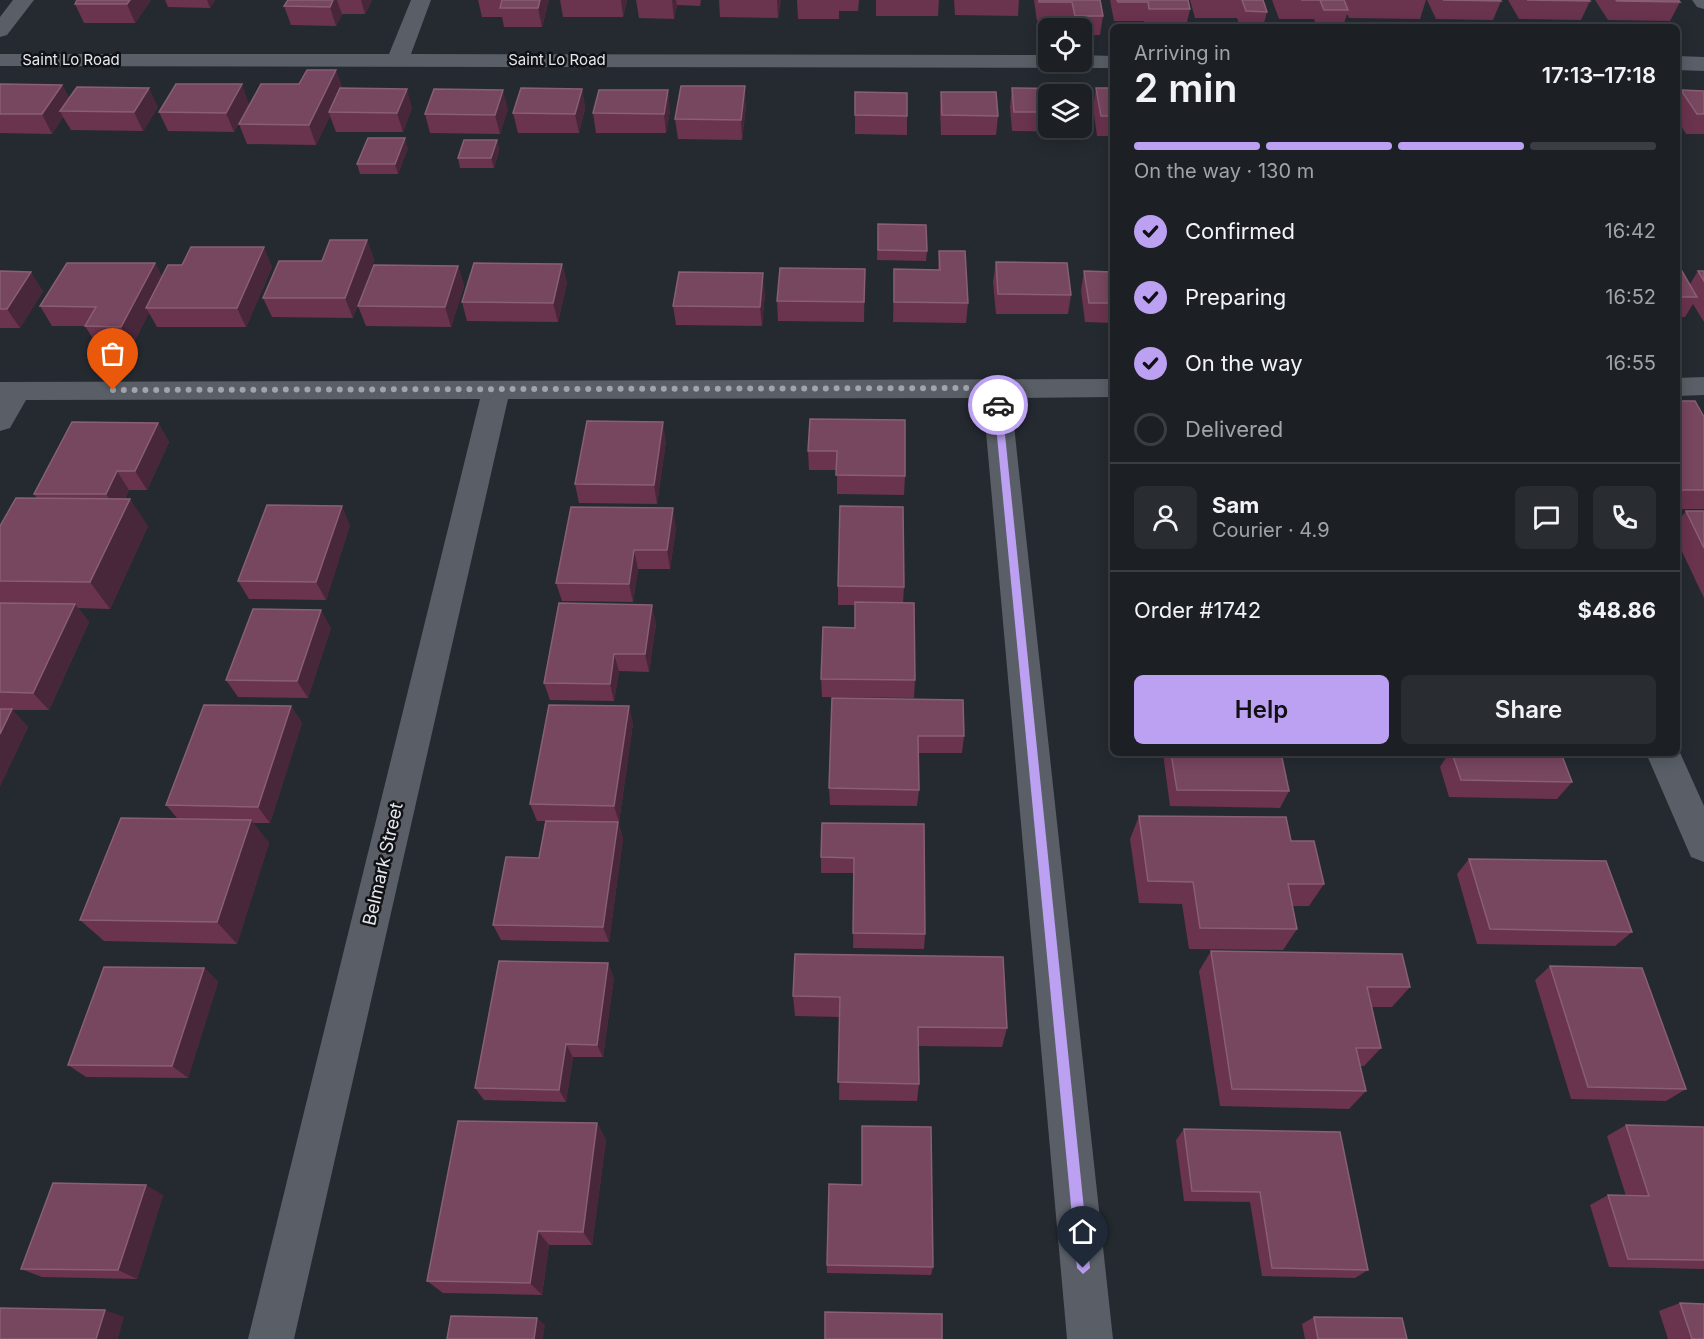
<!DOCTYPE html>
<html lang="en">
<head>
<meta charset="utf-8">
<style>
	body { margin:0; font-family:Inter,sans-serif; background:#292d32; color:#f1f3f6; height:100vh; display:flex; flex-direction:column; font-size:22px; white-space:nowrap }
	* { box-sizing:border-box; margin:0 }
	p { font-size:20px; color:#a0a3a7 }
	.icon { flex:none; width:33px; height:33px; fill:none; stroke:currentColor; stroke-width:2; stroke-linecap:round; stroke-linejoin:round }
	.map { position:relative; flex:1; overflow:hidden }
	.sheet { position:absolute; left:1110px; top:24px; width:570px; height:732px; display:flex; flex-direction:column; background:#1c2025; border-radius:9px; box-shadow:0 3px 15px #0003,0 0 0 2px #3a3e42 }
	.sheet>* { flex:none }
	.buttons { position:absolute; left:1038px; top:18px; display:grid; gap:12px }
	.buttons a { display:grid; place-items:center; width:54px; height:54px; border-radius:9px; background:#1c2025; box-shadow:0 3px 15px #0003,0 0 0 2px #3a3e42; font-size:30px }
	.pin { position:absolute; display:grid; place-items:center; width:51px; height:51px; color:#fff; margin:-62px -26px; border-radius:50% 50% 50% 0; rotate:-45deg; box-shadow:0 0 6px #0007 }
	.pin .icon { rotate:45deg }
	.courier { position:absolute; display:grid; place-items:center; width:60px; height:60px; margin:-30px; border:4px solid #bca0f2; border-radius:50%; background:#fff; color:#222; box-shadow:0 2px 8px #0007 }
	.overview em { font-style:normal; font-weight:600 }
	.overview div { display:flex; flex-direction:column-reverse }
	.overview { display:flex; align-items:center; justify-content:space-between; height:102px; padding:0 24px }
	h1 { font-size:39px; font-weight:600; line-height:45px }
	.bar { display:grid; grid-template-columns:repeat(4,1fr); gap:9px 6px; align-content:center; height:72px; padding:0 24px }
	.bar i { height:8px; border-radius:4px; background:#3a3e42 }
	.bar .on { background:#bca0f2 }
	.bar p { grid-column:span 4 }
	.line { display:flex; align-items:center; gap:15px; padding:0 24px; border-top:2px solid #3a3e42 }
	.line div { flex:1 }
	.round { display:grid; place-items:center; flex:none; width:63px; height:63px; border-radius:9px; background:#292d32 }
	ol { padding:0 24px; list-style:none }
	li { display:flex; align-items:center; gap:18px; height:66px }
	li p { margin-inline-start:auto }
	li .icon { padding:6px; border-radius:50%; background:#bca0f2; color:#111; stroke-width:4 }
	li:last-child { color:#a0a3a7 }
	li i { width:33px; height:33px; border:3px solid #3a3e42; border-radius:50% }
	.cta { display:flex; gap:12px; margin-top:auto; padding:12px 24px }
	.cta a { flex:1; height:69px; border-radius:9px; background:#bca0f2; color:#111; font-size:24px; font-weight:600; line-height:69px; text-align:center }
	.cta a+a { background:#292d32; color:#f1f3f6 }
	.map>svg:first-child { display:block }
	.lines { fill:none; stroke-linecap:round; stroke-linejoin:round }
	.street { fill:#595e67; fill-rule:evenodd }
	.secondary { fill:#595e67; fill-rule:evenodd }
	.wall { fill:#6a334e; fill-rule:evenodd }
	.shaded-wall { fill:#49273b }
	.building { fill:#77465f; stroke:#885f75; stroke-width:1.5 }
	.route { fill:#bca0f2 }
	.done { stroke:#a1a5ab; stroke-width:6; stroke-dasharray:0 10.8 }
	.labels { text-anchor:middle; stroke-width:5; stroke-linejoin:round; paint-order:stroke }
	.far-street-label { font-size:15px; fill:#e4e7ec; stroke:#101215 }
	.street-label { font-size:18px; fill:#e4e7ec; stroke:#101215 }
</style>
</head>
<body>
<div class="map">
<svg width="1704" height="1339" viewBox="0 0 1704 1339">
	<rect width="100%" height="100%" fill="#252a31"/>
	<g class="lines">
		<path class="street" d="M13 0H34L7 35 0 37V17Z
			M411 0H431L411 54 1048 55V62H1082V55L1113 56V68L0 66V54H389Z
			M1677 56 1704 57V71L1677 70Z
			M1704 377V395L1677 396V378Z
			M1113 379V397L1011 398 1113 1339H1067L983 398 508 399 294 1339H248L480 399 26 400 10 428 0 431V382Z
			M1677 746 1704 806V862L1691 857 1646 753H1677Z"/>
		<path class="secondary" d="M1692 0H1704V9L1697 7Z"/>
	</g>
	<path class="wall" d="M77 0H151L135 23H84L75 4Z
		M165 0H215L210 8 168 7Z
		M288 0H372L365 14H342L336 26 291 25 284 6Z
		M478 0H549L542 27H504L502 17H482Z
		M560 0H627L623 17H563Z
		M636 0H701L700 6 677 5 674 19 639 18Z
		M719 0H781L778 18 720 17Z
		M797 0H859L858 11H839V19H798Z
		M876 0H939L938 16H876Z
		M954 0H1019L1018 16 955 15Z
		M1034 0H1100L1103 16 1100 35H1082V28H1071L1070 21H1037Z
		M1110 0H1188L1190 9 1186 27H1146L1144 21H1114Z
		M1190 0H1263L1267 12 1263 27H1240L1237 18H1195Z
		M1272 0H1426L1420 19 1349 18 1347 14 1343 27H1317L1314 19H1279Z
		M1427 0H1500L1501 1 1493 20 1436 19Z
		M1508 0H1589L1590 1 1581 20 1519 19Z
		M1595 0H1678L1680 2 1670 21 1608 20Z
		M0 84 62 85 69 98 158 107 143 131 71 130 63 117 52 134 0 133Z
		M342 88 412 108 403 132H336L330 116 316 145 247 144 239 124Z
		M1012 88 1083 89 1087 113 1084 132 1012 131 1010 107ZM1048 94H1082V128H1048Z
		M1096 88H1113V136H1097L1093 108Z
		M582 89 585 108 579 133H518L513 113Z
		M1681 90 1704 91V134H1686L1677 119V98Z
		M855 92 907 116V135L855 134Z
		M941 92 998 116 996 135H941L940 111Z
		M249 104 234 132 168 131 159 112Z
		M746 106 742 140 678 139 675 119Z
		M508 109 500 134 430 133 425 114Z
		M670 110 666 133H596L593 113Z
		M497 140 499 150 494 168H460L458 158Z
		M408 148 398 174H360L357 164Z
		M878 224 927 251 926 261 877 260Z
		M367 240 374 260 353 318 272 317 263 298 322 261Z
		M939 251 968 303 966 323 893 322 894 269 938 270Z
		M996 262 1071 295 1068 314H996L993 282Z
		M155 263 162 277 272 267 246 327H157L149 313 132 346 97 345 85 326H52L40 306Z
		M562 264 567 283 558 322 467 321 462 302Z
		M458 266 464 286 451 327 366 326 358 306Z
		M1677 266 1690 284 1698 271H1704V322L1693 304 1685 317H1677Z
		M865 269 864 322 778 321 777 301Z
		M0 271 43 291 20 328H0Z
		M1084 271 1113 272V323L1085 322 1081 291Z
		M765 293 762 326 676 325 673 306Z
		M1677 401 1704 417V509H1677Z
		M810 419 905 476 904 495 837 494V470H809L808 451Z
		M158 423 169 442 147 490H129L125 499 148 526 110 609 78 608 89 622 49 710H12L28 727 0 786V526L37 498 34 494Z
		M666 441 657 504 579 503 575 484Z
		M1686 511H1704V598L1677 541V523Z
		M350 525 326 600 249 599 238 581Z
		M676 527 670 569H638L633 602 562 601 556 583Z
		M838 586 904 587 903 603 915 680 914 698 822 697 821 679 855 628V605H838Z
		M656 623 649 672 619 671 614 701 550 700 544 683Z
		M331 628 308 698 238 697 226 680Z
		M832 698 964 736 962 753H918L919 790 917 806 830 805 829 788Z
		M291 706 302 723 270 823H253L269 843 237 944 104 941 80 920 177 818 166 805Z
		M633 723 619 822H618L623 838 609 942 501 940 493 925 539 858 545 821H537L530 804Z
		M1163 753H1281L1289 791 1280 808 1170 806Z
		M1449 753H1561L1572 782 1557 799 1449 797 1440 767Z
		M1139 816 1291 841 1324 884 1309 906H1293L1297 929 1283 950 1189 949 1182 904 1139 903 1130 839Z
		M822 823 925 934 924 949 853 948 854 873H821V857Z
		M1469 859 1632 932 1615 946 1477 944 1457 874Z
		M1211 951 1410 987 1392 1007H1372L1381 1048 1364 1066H1360L1366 1091 1349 1109 1220 1106 1199 971Z
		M795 954 1007 1028 1002 1047 918 1046 919 1084 917 1101 839 1100 840 1017 795 1016 793 996Z
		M1550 966 1686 1089 1666 1101 1571 1099 1535 980Z
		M204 968 218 982 188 1078 86 1077 68 1065Z
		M614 977 603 1057H573L566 1102 484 1100 475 1088Z
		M597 1123 606 1140 592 1245H549L542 1295 443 1293 427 1281Z
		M1626 1125 1704 1127V1269L1609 1267 1590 1205 1608 1195 1626 1196 1607 1136Z
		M1184 1129 1368 1270 1355 1278 1262 1276 1250 1202 1184 1201 1176 1140Z
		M163 1195 137 1279 42 1277 21 1269Z
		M827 1265 933 1267 931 1275 827 1273Z
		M1680 1303 1704 1339H1668L1659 1311Z
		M1314 1317 1407 1339H1305L1302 1324Z"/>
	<path class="shaded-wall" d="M130 0H151L135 23 127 4Z
		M207 0H215L210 8Z
		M333 0H337L342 14 336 26 330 7Z
		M361 0H372L365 14Z
		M540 0H549L542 27 538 8Z
		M621 0H627L623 17Z
		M672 0H676L677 5 674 19Z
		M777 0H781L778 18Z
		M336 70 343 89 329 112 330 116 316 145 309 125Z
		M242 84 249 104 234 132 226 113Z
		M62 85 72 104 60 111 63 117 52 134 42 114Z
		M745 86 746 106 742 140 741 120Z
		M149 88 158 107 143 131 134 112Z
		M407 89 412 108 403 132 397 113Z
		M582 89 585 108 579 133 575 114Z
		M503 90 508 109 500 134 495 115Z
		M668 90 670 110 666 133 664 114Z
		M405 138 408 148 398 174 395 164Z
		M497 140 499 150 494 168 491 158Z
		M367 240 374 260 353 318 345 298Z
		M264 247 272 267 246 327 237 308Z
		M155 263 165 283 146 308 149 313 132 346 121 327Z
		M562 264 567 283 558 322 553 303Z
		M458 266 464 286 451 327 445 307Z
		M31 272 43 291 20 328 7 309Z
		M763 273 765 293 762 326 760 307Z
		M663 422 666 441 657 504 654 485Z
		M158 423 169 442 147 490 135 471Z
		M117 471 129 490 118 513 106 494Z
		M130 499 148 526 110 609 90 582Z
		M342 506 350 525 326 600 316 582Z
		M673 508 676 527 670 569 667 550Z
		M634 550 638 569 633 602 629 584Z
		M75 604 89 622 49 710 33 693Z
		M652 605 656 623 649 672 645 654Z
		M321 610 331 628 308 698 297 681Z
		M614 654 619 671 614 701 610 684Z
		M291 706 302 723 270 823 258 807Z
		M629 706 633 723 619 822 614 806Z
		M12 709 28 727 0 786V734Z
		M251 820 269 843 237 944 217 922Z
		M618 822 623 838 609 942 603 927Z
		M608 963 614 977 603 1057 597 1045Z
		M204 968 218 982 188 1078 172 1066Z
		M566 1044 573 1057 566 1102 559 1090Z
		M597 1123 606 1140 592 1245 583 1232Z
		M146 1185 163 1195 137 1279 118 1270Z
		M538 1231 549 1245 542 1295 530 1283Z
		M105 1310 124 1317 118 1339H96Z
		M537 1318 545 1325 543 1339H534Z"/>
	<path class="building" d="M77 0H130L127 4H75Z
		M288 0H333L330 7 284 6Z
		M502 0H540L538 8H500Z
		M1039 0H1100L1103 16H1075L1072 2H1039Z
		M1117 0H1188L1190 9H1149L1148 2H1118Z
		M1242 0H1263L1267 12 1246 11Z
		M1301 0H1344L1348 10H1324L1320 0Z
		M1443 0H1500L1501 1Z
		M1527 0H1589L1590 1Z
		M1616 0H1678L1680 2 1617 1Z
		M307 70H336L309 125 239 124 261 84H299Z
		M0 84 62 85 42 114H0Z
		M176 84H242L226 113 159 112Z
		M681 86H745L741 120 675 119Z
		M77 87 149 88 134 112 60 111Z
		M340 88 407 89 397 113 329 112Z
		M521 88 582 89 575 114 513 113Z
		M1012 88 1083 89 1087 113H1082V94H1048V112H1014Z
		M1096 88H1113V116H1101Z
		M434 89 503 90 495 115 425 114Z
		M599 90H668L664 114 593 113Z
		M1681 90 1704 91V114H1697Z
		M855 92 907 93V116L855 115Z
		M941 92H996L998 116 942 115Z
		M368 138H405L395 164H357Z
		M464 140H497L491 158H458Z
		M878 224 926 225 927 251 878 250Z
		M330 240H367L345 298H263L279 261H322Z
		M191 247H264L237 308H146L168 265H182Z
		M939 251H965L968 303 894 302V269L940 270Z
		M996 262 1067 263 1071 295 998 294Z
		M67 263H155L121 327 85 326 96 307 40 306Z
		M474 263 562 264 553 303 462 302Z
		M374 265 458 266 445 307 358 306Z
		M1677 266H1679L1697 297H1677Z
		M780 268 865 269 864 302 777 301Z
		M0 271 31 272 7 309H0Z
		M1084 271 1113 272V303H1089Z
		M1698 271H1704V281Z
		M679 272 763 273 760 307 673 306Z
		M1677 401H1695L1704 417V490H1677Z
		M810 419 905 420V476L836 475 837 451H808Z
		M587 421 663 422 654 485 575 484Z
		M72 422 158 423 135 471H117L106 494H34Z
		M16 498 130 499 90 582 0 581V526Z
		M267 505 342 506 316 582 238 581Z
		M840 506 903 507 904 587 838 586Z
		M571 507 673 508 667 550H634L629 584 556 583Z
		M1686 511H1704V548Z
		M855 602 914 603 915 680 821 679 823 627 855 628Z
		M0 603 75 604 33 693 0 692Z
		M559 603 652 605 645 654H614L610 684 544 683Z
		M253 609 321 610 297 681 226 680Z
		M832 698 963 700 964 736H918L919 790 829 788Z
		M204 705 291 706 258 807 166 805Z
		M549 705 629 706 614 806 530 804Z
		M0 709H12L0 734Z
		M1171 753H1281L1289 791 1177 790Z
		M1452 753H1561L1572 782 1461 780Z
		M1139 816 1286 817 1291 841H1314L1324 884H1288L1297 929 1200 928 1193 882 1148 881Z
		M121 818 251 820 217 922 80 920Z
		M546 821 618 822 603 927 493 925 506 857 539 858Z
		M822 823 924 824 925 934 853 933 854 858 821 857Z
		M1469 859 1606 861 1632 932 1490 929Z
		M1211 951 1402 954 1410 987H1367L1381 1048H1356L1366 1091 1232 1089Z
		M795 954 1003 957 1007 1028 918 1027 919 1084 838 1082 840 997 793 996Z
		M499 961 608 963 597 1045 566 1044 559 1090 475 1088Z
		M1550 966 1642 968 1686 1089 1588 1087Z
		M104 967 204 968 172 1066 68 1065Z
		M458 1121 597 1123 583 1232 538 1231 530 1283 427 1281Z
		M1626 1125 1704 1127V1260L1628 1259 1608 1195 1649 1196Z
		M862 1126 931 1127 933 1267 827 1265 829 1184 862 1185Z
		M1184 1129 1340 1132 1368 1270 1272 1268 1260 1192 1192 1191Z
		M53 1183 146 1185 118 1270 21 1269Z
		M1680 1303 1704 1304V1339H1692Z
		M0 1308 105 1310 96 1339H0Z
		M825 1312 942 1314V1339H825Z
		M451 1316 537 1318 534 1339H447Z
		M1314 1317 1402 1318 1407 1339H1318Z"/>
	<path class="route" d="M998 402 1002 405 1090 1268 1083 1274 1077 1268 994 405Z"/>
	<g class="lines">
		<path class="done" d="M113 390 996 388 998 405"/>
	</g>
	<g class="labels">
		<g class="far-street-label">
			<text x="71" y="65">Saint Lo Road</text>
			<text x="557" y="65">Saint Lo Road</text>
		</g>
		<g class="street-label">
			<text transform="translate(383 864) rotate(-77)" y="6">Belmark Street</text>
		</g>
	</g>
</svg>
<div class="buttons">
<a><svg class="icon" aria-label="locate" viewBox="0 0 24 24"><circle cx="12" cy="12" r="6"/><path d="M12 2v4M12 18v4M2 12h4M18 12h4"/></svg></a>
<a><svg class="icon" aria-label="layers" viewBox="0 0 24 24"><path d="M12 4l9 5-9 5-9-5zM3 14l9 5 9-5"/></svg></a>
</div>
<div class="pin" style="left:113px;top:390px;background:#ea580c"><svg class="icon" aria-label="bag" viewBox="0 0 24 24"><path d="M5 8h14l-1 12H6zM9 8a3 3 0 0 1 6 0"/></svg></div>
<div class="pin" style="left:1083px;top:1268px;background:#1f2937"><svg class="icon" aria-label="home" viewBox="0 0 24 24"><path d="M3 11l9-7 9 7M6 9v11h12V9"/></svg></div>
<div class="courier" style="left:998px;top:405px"><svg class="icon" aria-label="car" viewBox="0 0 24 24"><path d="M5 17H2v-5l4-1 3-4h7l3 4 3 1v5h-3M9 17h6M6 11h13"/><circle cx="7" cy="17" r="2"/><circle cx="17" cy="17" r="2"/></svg></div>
<section class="sheet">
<div class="overview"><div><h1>2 min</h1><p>Arriving in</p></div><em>17:13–17:18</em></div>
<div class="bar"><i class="on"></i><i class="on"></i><i class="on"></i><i></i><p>On the way · 130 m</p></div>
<ol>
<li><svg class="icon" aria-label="check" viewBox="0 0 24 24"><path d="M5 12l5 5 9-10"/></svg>Confirmed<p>16:42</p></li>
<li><svg class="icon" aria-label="check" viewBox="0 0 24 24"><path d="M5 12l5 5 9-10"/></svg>Preparing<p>16:52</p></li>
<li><svg class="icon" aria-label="check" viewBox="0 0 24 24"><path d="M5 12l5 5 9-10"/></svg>On the way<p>16:55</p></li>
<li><i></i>Delivered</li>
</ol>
<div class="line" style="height:108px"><a class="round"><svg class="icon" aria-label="person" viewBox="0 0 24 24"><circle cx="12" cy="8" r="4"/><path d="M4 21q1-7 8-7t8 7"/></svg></a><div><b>Sam</b><p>Courier · 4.9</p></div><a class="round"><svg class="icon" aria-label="chat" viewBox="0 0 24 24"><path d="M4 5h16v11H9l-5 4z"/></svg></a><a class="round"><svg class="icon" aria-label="phone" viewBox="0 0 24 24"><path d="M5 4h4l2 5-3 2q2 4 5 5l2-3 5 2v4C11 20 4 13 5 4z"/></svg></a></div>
<div class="line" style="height:78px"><div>Order #1742</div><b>$48.86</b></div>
<div class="cta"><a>Help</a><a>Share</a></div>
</section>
</div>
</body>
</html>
